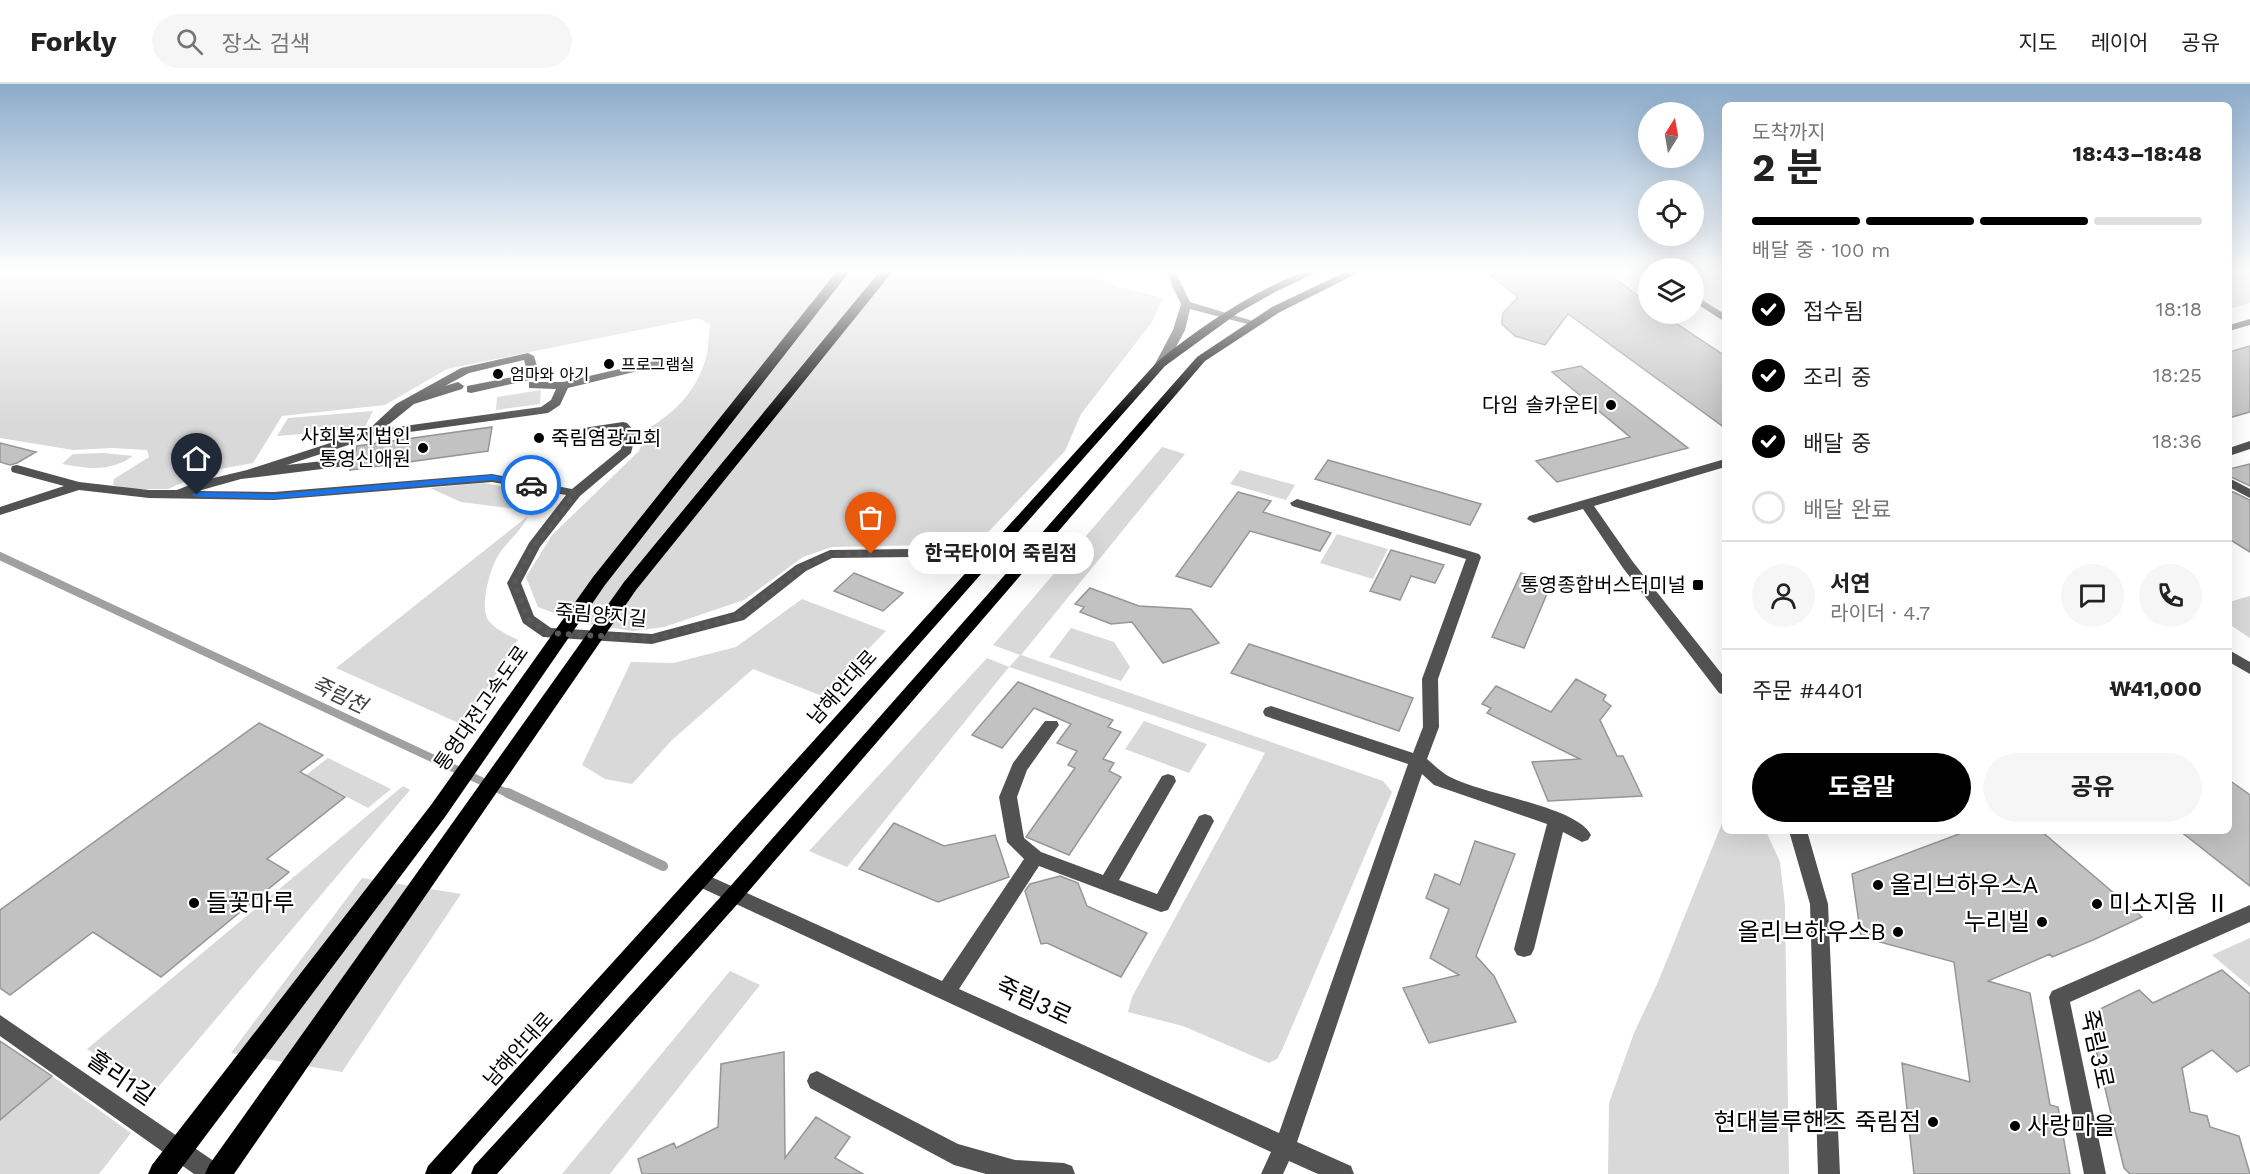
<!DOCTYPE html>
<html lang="ko">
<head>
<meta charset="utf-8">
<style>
	body { margin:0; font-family:"Work Sans","Noto Sans KR",sans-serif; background:#f6f6f6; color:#222; height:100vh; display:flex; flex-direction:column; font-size:22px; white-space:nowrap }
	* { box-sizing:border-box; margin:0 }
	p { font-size:20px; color:#767676 }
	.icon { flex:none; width:33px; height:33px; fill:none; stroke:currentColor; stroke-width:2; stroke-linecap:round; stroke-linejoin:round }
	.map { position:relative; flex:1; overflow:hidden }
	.side { position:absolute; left:1722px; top:18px; width:510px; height:732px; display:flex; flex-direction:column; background:#fff; border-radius:9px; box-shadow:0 6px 24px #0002 }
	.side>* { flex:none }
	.needle { width:39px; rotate:11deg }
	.controls { position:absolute; left:1638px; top:18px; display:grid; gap:12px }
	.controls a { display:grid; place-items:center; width:66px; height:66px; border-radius:50%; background:#fff; box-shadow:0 6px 24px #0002; font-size:30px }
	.pin { position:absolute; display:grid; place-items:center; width:51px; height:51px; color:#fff; margin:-62px -26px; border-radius:50% 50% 50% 0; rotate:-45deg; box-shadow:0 0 6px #0007 }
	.pin .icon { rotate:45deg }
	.courier { position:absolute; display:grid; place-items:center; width:60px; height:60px; margin:-30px; border:4px solid #1a73e8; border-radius:50%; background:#fff; color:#222; box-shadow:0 2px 8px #0007 }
	.bubble { position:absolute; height:42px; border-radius:21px; background:#fff; box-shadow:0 6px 24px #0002; font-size:20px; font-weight:700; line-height:42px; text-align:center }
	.overview em { font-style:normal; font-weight:700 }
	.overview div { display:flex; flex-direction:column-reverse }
	.overview { display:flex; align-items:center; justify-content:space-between; height:102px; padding:0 30px }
	h1 { font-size:39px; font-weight:700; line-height:45px }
	.bar { display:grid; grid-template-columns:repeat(4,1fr); gap:9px 6px; align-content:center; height:72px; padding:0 30px }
	.bar i { height:8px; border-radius:4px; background:#e0e0e0 }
	.bar .current { background:#000 }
	.bar p { grid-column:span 4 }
	.line { display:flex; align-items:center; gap:15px; padding:0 30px; border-top:2px solid #e0e0e0 }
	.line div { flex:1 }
	.round { display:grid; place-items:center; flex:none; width:63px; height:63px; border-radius:32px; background:#f6f6f6 }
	ol { padding:0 30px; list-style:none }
	li { display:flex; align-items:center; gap:18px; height:66px }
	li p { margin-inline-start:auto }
	li .icon { padding:6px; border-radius:50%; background:#000; color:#fff; stroke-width:4 }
	li:last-child { color:#767676 }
	li i { width:33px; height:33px; border:3px solid #e0e0e0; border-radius:50% }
	.button { display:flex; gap:12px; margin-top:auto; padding:12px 30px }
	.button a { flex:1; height:69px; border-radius:36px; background:#000; color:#fff; font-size:24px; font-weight:700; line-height:69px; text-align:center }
	.button a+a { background:#f6f6f6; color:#222 }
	header { display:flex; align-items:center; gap:36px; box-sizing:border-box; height:84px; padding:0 30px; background:#fff; border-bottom:2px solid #e0e0e0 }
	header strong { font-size:28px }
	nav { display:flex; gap:33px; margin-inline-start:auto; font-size:21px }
	.search { width:420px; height:54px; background:#f6f6f6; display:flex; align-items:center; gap:15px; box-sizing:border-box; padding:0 21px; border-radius:33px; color:#767676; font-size:22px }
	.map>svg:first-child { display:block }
	.green { fill:#d9d9d9 }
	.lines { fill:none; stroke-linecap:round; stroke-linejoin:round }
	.stream-far1 { stroke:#a0a0a0; stroke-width:8 }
	.stream { stroke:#a0a0a0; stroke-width:10 }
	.building { fill:#c2c2c2; stroke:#969696; stroke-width:1.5 }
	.minor { fill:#525252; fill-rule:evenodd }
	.major { fill:#000; fill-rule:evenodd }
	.highway { fill:#000; fill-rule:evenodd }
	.route { fill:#1a73e8 }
	.done { stroke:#595959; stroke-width:6; stroke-dasharray:0 10.8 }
	.poi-dot { fill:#000; stroke:#fff; stroke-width:2 }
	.labels { text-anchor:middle; stroke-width:4.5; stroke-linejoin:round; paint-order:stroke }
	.far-poi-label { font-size:16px; fill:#000; stroke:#fff; text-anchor:start }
	.poi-label { font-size:20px; fill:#000; stroke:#fff; text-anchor:end }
	.street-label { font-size:20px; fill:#000; stroke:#fff }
	.water-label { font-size:21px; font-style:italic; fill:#414141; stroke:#fff }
	.near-poi-label { font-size:24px; fill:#000; stroke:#fff; text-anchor:start }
	.near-street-label { font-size:24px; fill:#000; stroke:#fff }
</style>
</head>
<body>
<header>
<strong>Forkly</strong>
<div class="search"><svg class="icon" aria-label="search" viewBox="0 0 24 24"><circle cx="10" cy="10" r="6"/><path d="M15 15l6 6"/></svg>장소 검색</div>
<nav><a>지도</a><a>레이어</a><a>공유</a></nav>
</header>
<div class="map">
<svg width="2250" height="1090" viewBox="0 0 2250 1090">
	<rect width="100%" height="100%" fill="#fff"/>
	<path class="green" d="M0 187H1081L1117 202 1163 214 1152 238 1081 330 1065 367 977 460 832 463 803 473 744 516 664 543 633 547 581 539 538 523 526 493 552 451 639 367 646 346C674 329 695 309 705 277 709 266 708 252 710 240L698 234 447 285 385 321 282 332 253 379 209 387 168 405H130L113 401 114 395 149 373 147 366 112 364 73 366 0 354Z
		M2229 187H2250V219L2229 225Z
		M541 306 540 320 496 326 497 313Z
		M373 327 364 345 277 352 288 334Z
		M1162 363 1185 370 1021 571 1383 697 1392 708 1282 966 1277 975 1269 979 1183 942 1128 928 1132 913 1265 669 1009 583 847 783 809 767 987 574 1009 583 1020 571 993 561Z
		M104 369 133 372C110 388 89 385 62 380L73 370Z
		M1240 386 1295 401 1286 416 1230 400Z
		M483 399 528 406 537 411 531 427 461 418 430 404Z
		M528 432C522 446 508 457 499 470 491 482 480 520 487 534 492 544 508 551 518 556L463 641 336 584Z
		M1337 450 1388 465 1373 495 1320 479Z
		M2250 512V554L2229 540V518Z
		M802 515 886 547 822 612 753 585 672 656 632 700 605 695 582 681 631 578 673 579 736 563Z
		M1071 544 1114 558 1130 583 1121 597 1049 573Z
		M1144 637 1207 660 1189 689 1125 665Z
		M328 674 391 705 368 724 306 691Z
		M403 702 410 706 154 1008 87 965Z
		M1725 732V747H1766L1780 778 1785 821 1789 1090H1608L1609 1019 1634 949 1658 898Z
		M362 794 461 810 342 988 231 969Z
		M2250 854V903L2212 871Z
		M730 887 760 901 610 1090H562Z
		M52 992 131 1049 99 1090H0V1036Z"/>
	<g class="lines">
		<path class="stream-far1" d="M0 472 511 711"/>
		<path class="stream" d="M508 709 663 782"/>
	</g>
	<path class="building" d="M1485 187H1605L1648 219V230H1662L1725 272V344L1568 230 1545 261 1515 252 1502 240V235L1503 229 1518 213Z
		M2250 262V328L2229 334V268Z
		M1581 282 1688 364 1557 398 1536 377 1630 353 1552 288Z
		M492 343 488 367 350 386 357 362Z
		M0 359 36 368 17 379 10 381 0 378Z
		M1328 376 1481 420 1470 441 1315 395Z
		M2250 380V402L2229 392V385Z
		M2229 406 2250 416V468L2229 455Z
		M1238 408 1271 417 1263 428 1331 449 1320 467 1250 447 1211 503 1176 492Z
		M1391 466 1444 481 1435 499 1411 492 1400 516 1370 507Z
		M854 489 903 509 883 527 834 507Z
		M1521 489 1552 498 1524 564 1492 553Z
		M1090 504 1139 522 1191 525 1219 559 1163 579 1132 538 1111 540 1080 528 1084 523 1075 520Z
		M1249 560 1413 614 1399 647 1231 589Z
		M1576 595 1606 611 1603 616 1611 622 1600 636 1617 672H1623L1642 712 1548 717 1532 678 1580 675 1487 629 1491 624 1482 620 1496 602 1551 628Z
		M1018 598 1113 636 1108 643 1121 648 1103 675 1114 679 1109 687 1121 693 1069 771 1026 753 1075 684 1068 681 1077 667 1057 659 1071 640 1034 624 1002 664 972 651Z
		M259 639 323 671 300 688 345 713 267 775 289 788 161 893 93 848 10 911 0 904V826Z
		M2229 696 2250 711V802L2180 747H2229Z
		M894 739 944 762 995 751 1009 793 938 818 859 785Z
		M1967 747H2041L2142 833 2093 856 2052 873 2050 870 1988 897 2030 909 2050 1021 2058 1023 2070 1090H1914L1902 979 1970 998 1954 878 1861 853 1852 790Z
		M1475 757 1515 770 1476 872 1494 892 1516 938 1429 959 1403 904 1459 891 1430 874 1449 825 1426 814 1435 790 1460 801Z
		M1060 792 1078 799 1087 822 1147 849 1121 893 1047 859 1041 860 1025 807 1030 800Z
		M2222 886 2250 910V981L2237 988 2212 966 2182 984 2190 1028 2207 1032 2210 1043 2239 1052 2250 1090H2130L2124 1084 2092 950 2100 925 2139 906 2153 919Z
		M0 957 52 992 0 1036Z
		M784 968 785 1074 816 1033 850 1053 835 1074 863 1090H642L638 1075 674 1059 676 1064 718 1043 721 980Z"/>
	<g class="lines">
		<path class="minor" d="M1165 187H1175L1190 218 1256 238 1251 241 1190 225 1185 246 1167 280 1165 282H1157L1155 280 1173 246 1181 220Z
			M1694 211 1725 230V238L1694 218Z
			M2250 235V241L2229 247V241Z
			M528 269 534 272 540 292 538 294 471 309 467 308V302L528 290 524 276 469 289 445 302 458 298 464 302 462 305 414 320 383 345 541 323 551 316 556 305 529 304V298H563L663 275 669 278 667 280 568 304 560 321 548 329 373 353 287 381 341 375 347 379 346 382 241 395 198 407 274 408 492 390 572 405 621 365 624 350 620 346 581 352 577 351V345L623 338 627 339 636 349 631 369 580 412 540 463 521 499 534 532 551 544 652 550 734 528 796 481 830 466 912 465 983 473 990 478 983 483 912 473 832 474 806 487 744 536 652 560 543 553 523 539 507 499 529 459 566 411 492 398 274 416 149 414 79 406 0 431V423L64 402 12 388 11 385 12 382 17 381 79 398 149 406H177L197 398 247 386 367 347 396 320 461 284Z
			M2250 357V365L2229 372V364Z
			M1725 375V383L1594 422 1633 478 1725 594V611L1719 609 1623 484 1583 425 1534 439 1527 435 1529 432Z
			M2229 394 2250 405V414L2229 403Z
			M1297 415 1479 470 1481 473 1438 595 1439 643 1427 675C1433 680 1439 686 1445 690 1475 710 1576 721 1591 751L1588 756 1582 758 1563 748 1534 865 1531 871 1524 873 1517 871 1514 865 1547 740 1434 701 1422 690 1297 1058 1351 1082 1354 1090H1318L1289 1077 1283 1090H1261L1271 1068 695 801 692 796 695 791 701 788 707 791 942 897 1024 775 1007 758 999 713 1013 679 1045 637H1057L1059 641 1027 686 1017 713 1024 754 1041 768 1103 791 1162 692 1168 690 1174 692 1176 697 1119 796 1157 810 1199 732 1205 730 1211 732 1214 737 1168 826 1161 828 1039 782 959 905 1279 1049 1408 680 1265 632 1263 628 1265 624 1271 622 1413 669 1423 643 1422 595 1466 475 1292 422 1290 419Z
			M2229 566 2250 578V590L2229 578Z
			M1789 747H1807L1828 820 1840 1090H1818L1810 820Z
			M2250 821V838L2070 918 2106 1090H2084L2049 913 2052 907Z
			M0 931 221 1082 224 1090H194L0 952Z
			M817 987 958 1060 1015 1076 1064 1079 1072 1082 1075 1090H986L954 1081 810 1004 807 997 810 990Z"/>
		<path class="major" d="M1305 187H1320L1277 207 1238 229 1165 282 451 1090H425L428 1082 1157 278C1203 241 1250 209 1305 187Z
			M1347 187H1362L1280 228 1205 277 741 816 497 1090H471L474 1082 727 806 1197 273 1272 223Z"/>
		<path class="highway" d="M837 187H850L605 501 445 733 177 1090H148L152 1081 431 721 593 493Z
			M880 187H893L636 506 234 1090H205L209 1081 624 498Z"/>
	</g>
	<linearGradient id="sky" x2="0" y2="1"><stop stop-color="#8baccb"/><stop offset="0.55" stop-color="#fff"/><stop offset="1" stop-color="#fff" stop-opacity="0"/></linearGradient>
	<rect width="2250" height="340" fill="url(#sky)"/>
	<path class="route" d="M492 391 535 401 531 403 492 396 274 415 197 413 192 411 197 408 274 410Z"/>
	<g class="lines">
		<path class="done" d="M531 401 575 409 534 462 514 499 528 535 548 549 652 555 739 532 801 484 830 470H871"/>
	</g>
	<g class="poi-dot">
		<circle cx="609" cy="280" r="6"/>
		<circle cx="498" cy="290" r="6"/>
		<circle cx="1611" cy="321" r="6"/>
		<circle cx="539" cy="354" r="6"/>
		<circle cx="423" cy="364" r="6"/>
		<rect x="1692" y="495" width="12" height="12" rx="3"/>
		<circle cx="1878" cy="801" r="6"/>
		<circle cx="194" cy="819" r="6"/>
		<circle cx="2097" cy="820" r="6"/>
		<circle cx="2042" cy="838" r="6"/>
		<circle cx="1898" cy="848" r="6"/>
		<circle cx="1933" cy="1038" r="6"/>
		<circle cx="2015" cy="1042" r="6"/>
	</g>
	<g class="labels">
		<g class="far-poi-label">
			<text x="621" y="286">프로그램실</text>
			<text x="510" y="296">엄마와 아기</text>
		</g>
		<g class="poi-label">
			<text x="1599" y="328">다임 솔카운티</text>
			<text x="411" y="359">사회복지법인<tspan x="411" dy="23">통영신애원</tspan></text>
			<text x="551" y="361" text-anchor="start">죽림염광교회</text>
			<text x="1686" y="508">통영종합버스터미널</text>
		</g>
		<g class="street-label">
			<text transform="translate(601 531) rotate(5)" y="7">죽림양지길</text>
			<text transform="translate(842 603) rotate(-48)" y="7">남해안대로</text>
			<text transform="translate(481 624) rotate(-55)" y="7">통영대전고속도로</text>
			<text transform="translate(518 965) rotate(-48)" y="7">남해안대로</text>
		</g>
		<g class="water-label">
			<text transform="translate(339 611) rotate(25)" y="7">죽림천</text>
		</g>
		<g class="near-poi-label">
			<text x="1890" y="809">올리브하우스A</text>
			<text x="206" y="827">들꽃마루</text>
			<text x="2109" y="828">미소지움 Ⅱ</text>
			<text x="2030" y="846" text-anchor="end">누리빌</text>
			<text x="1886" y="856" text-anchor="end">올리브하우스B</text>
			<text x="1921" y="1046" text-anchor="end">현대블루핸즈 죽림점</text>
			<text x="2027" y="1050">사랑마을</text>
		</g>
		<g class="near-street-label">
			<text transform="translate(1034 917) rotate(25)" y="8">죽림3로</text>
			<text transform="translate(2097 965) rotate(78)" y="8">죽림3로</text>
			<text transform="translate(121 994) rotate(35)" y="8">홀리1길</text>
		</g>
	</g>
</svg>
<div class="controls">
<a><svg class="needle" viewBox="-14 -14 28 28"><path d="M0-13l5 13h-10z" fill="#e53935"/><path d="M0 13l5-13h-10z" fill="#767676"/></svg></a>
<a><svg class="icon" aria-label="locate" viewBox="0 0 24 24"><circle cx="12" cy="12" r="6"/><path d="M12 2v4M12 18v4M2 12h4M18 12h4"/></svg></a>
<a><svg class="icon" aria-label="layers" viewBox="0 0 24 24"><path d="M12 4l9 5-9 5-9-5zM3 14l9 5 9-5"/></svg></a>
</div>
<div class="pin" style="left:871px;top:470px;background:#ea580c"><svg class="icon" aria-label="bag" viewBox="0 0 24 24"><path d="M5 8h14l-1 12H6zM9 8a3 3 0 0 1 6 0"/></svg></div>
<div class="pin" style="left:197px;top:411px;background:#1f2937"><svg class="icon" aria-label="home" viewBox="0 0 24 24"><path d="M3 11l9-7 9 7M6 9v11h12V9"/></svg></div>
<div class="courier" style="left:531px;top:401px"><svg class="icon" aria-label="car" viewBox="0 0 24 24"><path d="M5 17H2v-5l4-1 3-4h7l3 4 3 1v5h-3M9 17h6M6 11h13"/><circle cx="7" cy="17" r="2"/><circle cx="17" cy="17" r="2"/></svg></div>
<div class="bubble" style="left:908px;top:448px;width:186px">한국타이어 죽림점</div>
<section class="side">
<div class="overview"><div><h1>2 분</h1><p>도착까지</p></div><em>18:43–18:48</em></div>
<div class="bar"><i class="current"></i><i class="current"></i><i class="current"></i><i></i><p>배달 중 · 100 m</p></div>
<ol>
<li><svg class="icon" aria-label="check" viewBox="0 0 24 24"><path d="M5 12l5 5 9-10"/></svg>접수됨<p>18:18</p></li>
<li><svg class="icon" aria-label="check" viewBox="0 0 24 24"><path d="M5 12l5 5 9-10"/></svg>조리 중<p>18:25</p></li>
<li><svg class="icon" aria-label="check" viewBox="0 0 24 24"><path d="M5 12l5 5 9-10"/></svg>배달 중<p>18:36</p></li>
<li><i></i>배달 완료</li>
</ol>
<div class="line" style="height:108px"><a class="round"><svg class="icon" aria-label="person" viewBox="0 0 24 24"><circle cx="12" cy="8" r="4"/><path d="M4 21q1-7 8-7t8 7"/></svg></a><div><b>서연</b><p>라이더 · 4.7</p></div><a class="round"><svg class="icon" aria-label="chat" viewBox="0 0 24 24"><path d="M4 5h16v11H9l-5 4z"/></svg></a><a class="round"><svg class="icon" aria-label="phone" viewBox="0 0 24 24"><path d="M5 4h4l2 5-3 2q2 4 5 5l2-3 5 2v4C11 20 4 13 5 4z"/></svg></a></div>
<div class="line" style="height:78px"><div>주문 #4401</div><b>₩41,000</b></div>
<div class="button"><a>도움말</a><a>공유</a></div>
</section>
</div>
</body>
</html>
